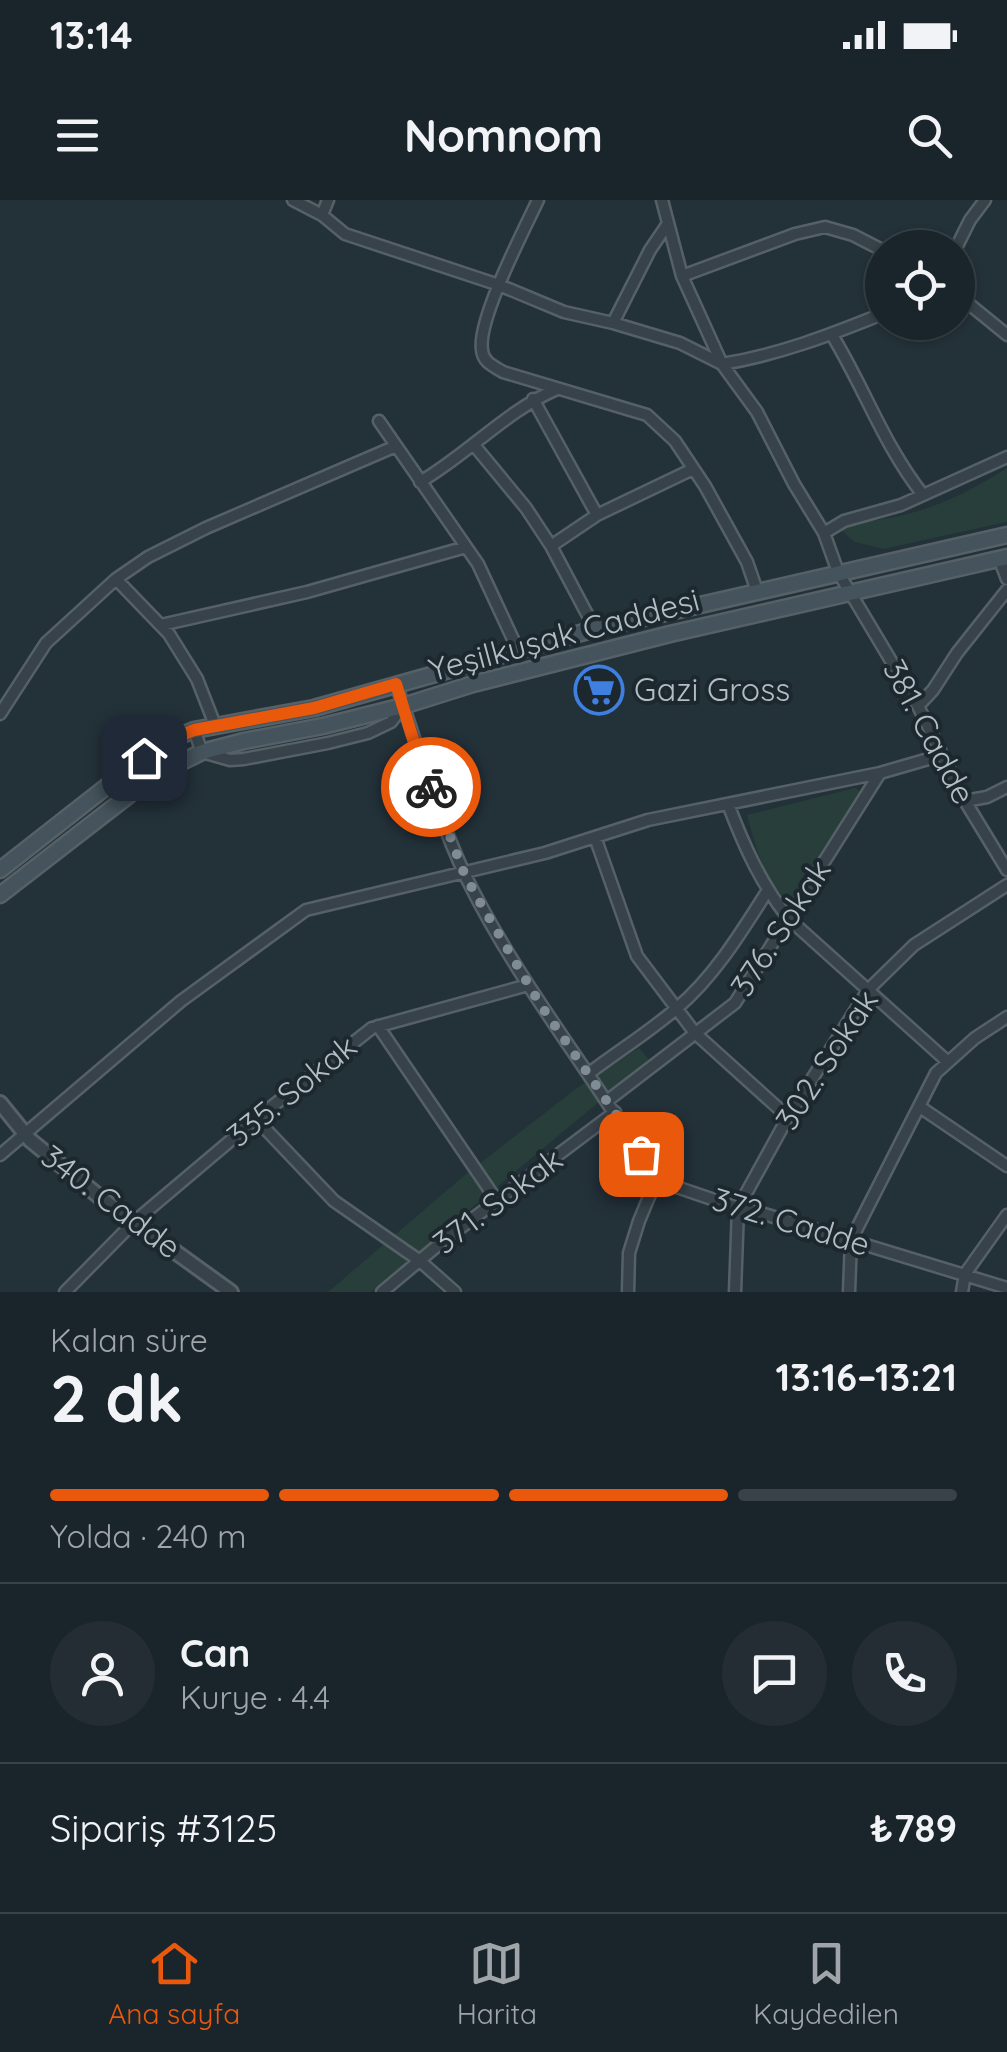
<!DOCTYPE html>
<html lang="tr">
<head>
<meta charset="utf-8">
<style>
	body { margin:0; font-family:Quicksand,sans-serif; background:#232d33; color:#f1f3f6; height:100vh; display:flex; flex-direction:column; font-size:38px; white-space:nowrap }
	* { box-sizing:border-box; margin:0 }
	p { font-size:32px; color:#9fa5a9 }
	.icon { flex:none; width:55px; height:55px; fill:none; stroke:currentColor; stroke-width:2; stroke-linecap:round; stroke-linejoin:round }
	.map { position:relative; height:1092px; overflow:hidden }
	.panel { display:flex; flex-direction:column; background:#1a252b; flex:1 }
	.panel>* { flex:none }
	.buttons { position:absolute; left:865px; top:30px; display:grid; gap:20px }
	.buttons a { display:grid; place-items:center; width:110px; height:110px; border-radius:50%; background:#1a252b; box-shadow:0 2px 8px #0004,0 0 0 2px #384247; font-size:50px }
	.pin { position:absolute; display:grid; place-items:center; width:85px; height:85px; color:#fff; margin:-42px; border-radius:20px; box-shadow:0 5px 15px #0006 }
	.courier { position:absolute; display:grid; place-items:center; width:100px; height:100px; margin:-50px; border:8px solid #ea580c; border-radius:50%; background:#fff; color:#222; box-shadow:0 2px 12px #0007 }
	.summary em { font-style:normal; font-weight:800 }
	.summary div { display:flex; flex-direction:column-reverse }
	.summary { display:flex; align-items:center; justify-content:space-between; height:170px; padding:0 50px }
	h1 { font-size:65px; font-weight:800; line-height:75px }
	.bar { display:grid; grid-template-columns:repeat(4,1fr); gap:15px 10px; align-content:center; height:120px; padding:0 50px }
	.bar i { height:12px; border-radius:8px; background:#384247 }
	.bar .current { background:#ea580c }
	.bar p { grid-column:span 4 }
	.line { display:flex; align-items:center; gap:25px; padding:0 50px; border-top:2px solid #384247 }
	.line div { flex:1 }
	.round { display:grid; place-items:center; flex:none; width:105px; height:105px; border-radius:52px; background:#232d33 }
	.status { display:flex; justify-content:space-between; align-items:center; height:70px; padding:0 50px; background:#1a252b; direction:ltr }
	.status svg { height:28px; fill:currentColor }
	header { display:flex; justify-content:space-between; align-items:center; height:130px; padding:0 50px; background:#1a252b; font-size:45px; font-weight:800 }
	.tabs { display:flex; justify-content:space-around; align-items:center; height:140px; border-top:2px solid #384247; background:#1a252b; font-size:28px; color:#9fa5a9 }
	.tabs a { display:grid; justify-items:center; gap:5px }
	.tabs .current { color:#ea580c }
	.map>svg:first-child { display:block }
	.green { fill:#283e3a }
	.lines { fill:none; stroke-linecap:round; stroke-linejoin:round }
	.minor-casing { stroke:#556067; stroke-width:15 }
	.tertiary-casing { stroke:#556067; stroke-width:18 }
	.secondary-casing { stroke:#556067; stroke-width:19 }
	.minor { stroke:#37424a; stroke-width:10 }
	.tertiary { stroke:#37424a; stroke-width:12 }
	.secondary { stroke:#45535c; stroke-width:14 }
	.done { stroke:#808c94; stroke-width:10; stroke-dasharray:0 18 }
	.route { stroke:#ea580c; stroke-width:12 }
	.labels { text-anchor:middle; stroke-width:8; stroke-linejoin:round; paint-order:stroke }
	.street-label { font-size:32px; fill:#b2bdc5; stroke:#1c272e }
	.poi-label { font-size:32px; fill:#b2bdc5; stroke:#1c272e; text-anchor:start }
</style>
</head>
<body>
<div class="status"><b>13:14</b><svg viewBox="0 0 49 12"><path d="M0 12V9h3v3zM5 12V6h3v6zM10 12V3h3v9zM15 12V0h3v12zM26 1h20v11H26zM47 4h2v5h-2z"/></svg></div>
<header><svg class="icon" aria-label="menu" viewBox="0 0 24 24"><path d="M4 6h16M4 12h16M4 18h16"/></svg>Nomnom<svg class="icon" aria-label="search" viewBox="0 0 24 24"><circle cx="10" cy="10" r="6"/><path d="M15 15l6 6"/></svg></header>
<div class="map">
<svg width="1007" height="1092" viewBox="0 0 1007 1092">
	<rect width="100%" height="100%" fill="#233139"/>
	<path class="green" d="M1007 268V322L883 349 855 342 843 332 844 324C912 318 950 304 1007 268Z
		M855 588 862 592 860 597 793 698 784 697C761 672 756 647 747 615Z
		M639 848 649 860 371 1092H328L466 974 577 888Z"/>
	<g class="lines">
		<g class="minor-casing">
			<path id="minor" d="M293 0 322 15
				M328 0 322 15 345 34 499 85 564 112 613 123 680 143 722 164 757 212 794 284 824 333 838 372 918 506 965 601 1007 670
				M538 0C524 30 477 120 482 150 483 162 493 166 503 172L647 215 675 241 705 286 747 362 757 391
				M662 0 682 76 722 164C778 155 830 135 882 114
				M956 48 970 20 985 0
				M682 76 795 34 825 27 853 35 882 50
				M958 95 1007 135
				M613 123 650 50 667 25
				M832 135C865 189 883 244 923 295
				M533 199 597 315
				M379 221 478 364 518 450
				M474 245 526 308 551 346 595 429
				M420 282C468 254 506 211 557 189
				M824 333 844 321 901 305 1007 257
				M551 346 597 315 693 269
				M999 358 1007 379
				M116 379 169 434 197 479 215 525
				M161 425 307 392 466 347
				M396 484C418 547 437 616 466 677 519 785 596 877 656 980L738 1008 761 1013 1007 1088
				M918 506 933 490 957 453 1007 390
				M0 514 46 443 116 379 148 357 206 328 396 246
				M194 530 202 552 230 560 244 559 328 543 368 533 391 522 403 506
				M965 601 987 597 1007 587
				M728 604C744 646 761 684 789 719L948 862
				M595 637 637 756 695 833 788 917
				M378 826 497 1001
				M588 874C617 852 649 832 677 808 714 777 742 731 768 690
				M607 901 735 803 880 573 942 555
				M920 907 1007 966
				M256 919 334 1001 420 1061 455 1092
				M0 955 181 801 306 710 545 653 648 620 880 573
				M65 1092 134 1022 256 919 372 828 528 785
				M382 1092 443 1041 615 912
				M628 1092 629 1053 639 1021 656 980
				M735 1092 738 1008 788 917 868 790 914 745 1007 685
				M849 1092 851 1040 936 873 975 838 1007 817
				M962 1092 965 1074 1007 1015"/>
		</g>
		<g class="tertiary-casing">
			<path id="tertiary" d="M0 903 30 940 106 1002 231 1092"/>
		</g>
		<g class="secondary-casing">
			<path id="secondary" d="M0 670 143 558 175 538 194 530 314 508 595 429 1007 335
				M0 695 155 575 202 552 244 541 323 526 403 506 473 484 670 434 1007 357"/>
		</g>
		<use href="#minor" class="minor"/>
		<use href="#tertiary" class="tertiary"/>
		<use href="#secondary" class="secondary"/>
	</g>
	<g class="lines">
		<path class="done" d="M431 587 464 673 478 699 540 804 626 929 641 954"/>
		<path class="route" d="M144 558 175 538 194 530 314 508 396 484 413 539 431 587"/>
	</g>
	<defs>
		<g id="supermarket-ring" transform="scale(2.5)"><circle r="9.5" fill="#1c272e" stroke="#3f7fe0" stroke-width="1.5"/><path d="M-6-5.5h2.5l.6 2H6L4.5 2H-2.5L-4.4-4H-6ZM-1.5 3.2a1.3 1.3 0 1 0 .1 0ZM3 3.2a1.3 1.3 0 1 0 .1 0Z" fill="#3f7fe0"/></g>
	</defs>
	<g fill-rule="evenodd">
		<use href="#supermarket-ring" x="599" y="490"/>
	</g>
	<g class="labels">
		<g class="street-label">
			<text transform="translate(564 435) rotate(-15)" y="11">Yeşilkuşak Caddesi</text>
			<text transform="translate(929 532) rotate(62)" y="11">381. Cadde</text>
			<text transform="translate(781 728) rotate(-57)" y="11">376. Sokak</text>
			<text transform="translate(827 860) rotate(-57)" y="11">302. Sokak</text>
			<text transform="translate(292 891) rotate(-39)" y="11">335. Sokak</text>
			<text transform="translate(498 1001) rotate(-37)" y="11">371. Sokak</text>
			<text transform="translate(111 1002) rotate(37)" y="11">340. Cadde</text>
			<text transform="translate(791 1022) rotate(17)" y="11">372. Cadde</text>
		</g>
		<g class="poi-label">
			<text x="634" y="501">Gazi Gross</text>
		</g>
	</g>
</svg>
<div class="buttons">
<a><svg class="icon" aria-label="locate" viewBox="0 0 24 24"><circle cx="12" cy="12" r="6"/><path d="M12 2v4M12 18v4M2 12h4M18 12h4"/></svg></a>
</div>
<div class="pin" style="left:641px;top:954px;background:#ea580c"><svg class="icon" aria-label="bag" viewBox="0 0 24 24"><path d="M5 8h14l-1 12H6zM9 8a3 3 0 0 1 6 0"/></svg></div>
<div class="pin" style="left:144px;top:558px;background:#1f2937"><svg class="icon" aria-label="home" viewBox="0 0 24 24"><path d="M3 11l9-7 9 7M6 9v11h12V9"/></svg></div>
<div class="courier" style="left:431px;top:587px"><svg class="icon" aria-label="bike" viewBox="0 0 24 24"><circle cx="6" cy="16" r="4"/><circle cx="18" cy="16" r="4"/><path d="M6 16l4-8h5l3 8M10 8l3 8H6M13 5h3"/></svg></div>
</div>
<section class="panel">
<div class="summary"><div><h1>2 dk</h1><p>Kalan süre</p></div><em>13:16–13:21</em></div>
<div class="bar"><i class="current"></i><i class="current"></i><i class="current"></i><i></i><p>Yolda · 240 m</p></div>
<div class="line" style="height:180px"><a class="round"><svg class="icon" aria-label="person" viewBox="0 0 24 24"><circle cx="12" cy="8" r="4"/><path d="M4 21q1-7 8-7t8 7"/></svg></a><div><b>Can</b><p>Kurye · 4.4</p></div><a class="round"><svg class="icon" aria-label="chat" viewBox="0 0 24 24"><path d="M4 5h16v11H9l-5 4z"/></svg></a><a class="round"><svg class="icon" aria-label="phone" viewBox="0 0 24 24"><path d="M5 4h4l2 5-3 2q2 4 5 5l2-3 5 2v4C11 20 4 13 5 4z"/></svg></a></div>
<div class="line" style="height:130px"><div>Sipariş #3125</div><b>₺789</b></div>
</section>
<nav class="tabs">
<a class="current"><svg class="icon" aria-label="home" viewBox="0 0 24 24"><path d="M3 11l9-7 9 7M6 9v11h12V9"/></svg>Ana sayfa</a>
<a><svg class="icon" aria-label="map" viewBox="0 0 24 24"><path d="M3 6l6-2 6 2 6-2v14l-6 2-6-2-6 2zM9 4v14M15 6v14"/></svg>Harita</a>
<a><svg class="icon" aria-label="saved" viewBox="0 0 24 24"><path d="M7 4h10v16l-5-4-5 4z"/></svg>Kaydedilen</a>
</nav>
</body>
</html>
